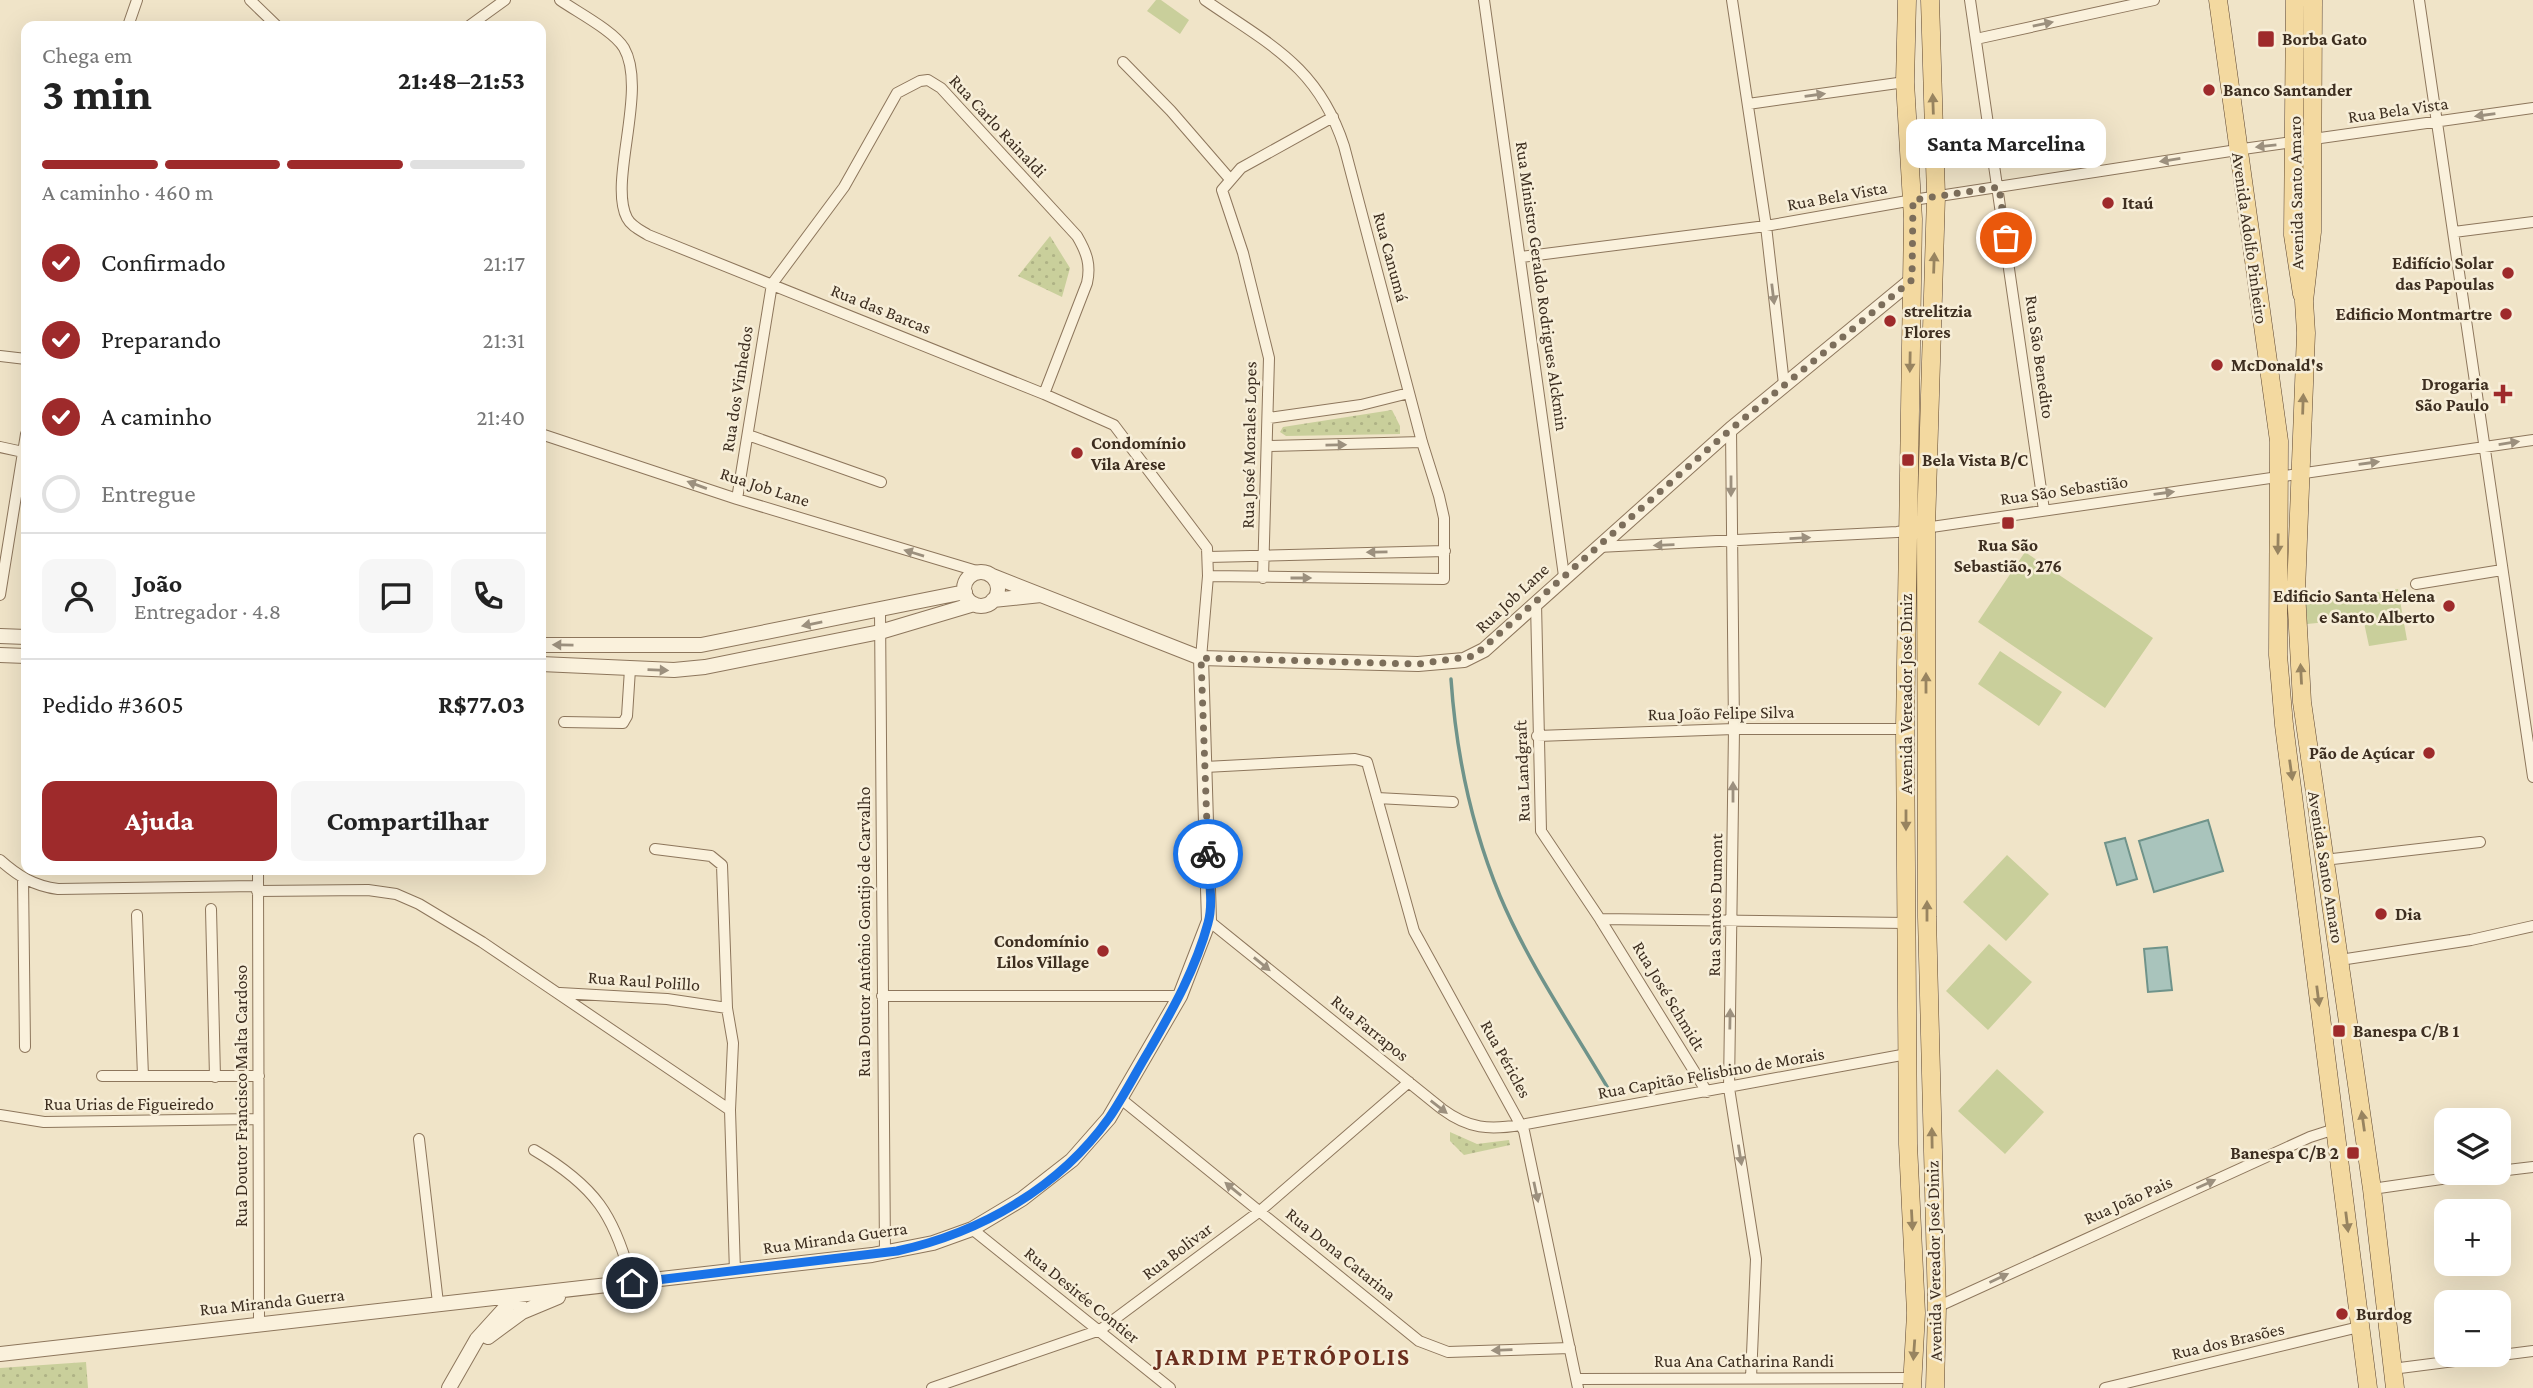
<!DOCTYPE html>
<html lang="pt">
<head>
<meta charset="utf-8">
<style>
	body { margin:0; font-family:"Crimson Pro",serif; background:#f6f6f6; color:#222; height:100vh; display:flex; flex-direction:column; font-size:26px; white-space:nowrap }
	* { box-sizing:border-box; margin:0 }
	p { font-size:23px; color:#767676 }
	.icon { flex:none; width:38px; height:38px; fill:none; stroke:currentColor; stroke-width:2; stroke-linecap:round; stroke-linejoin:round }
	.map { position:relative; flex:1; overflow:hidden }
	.drawer { position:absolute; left:21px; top:21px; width:525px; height:854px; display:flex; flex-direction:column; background:#fff; border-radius:14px; box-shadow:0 7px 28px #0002 }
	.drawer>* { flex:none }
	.tools { position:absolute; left:2434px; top:1108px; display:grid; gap:14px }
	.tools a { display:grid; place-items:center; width:77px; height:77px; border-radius:14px; background:#fff; box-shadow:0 7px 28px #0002; font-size:35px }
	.pin { position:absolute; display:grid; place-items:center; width:60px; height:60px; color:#fff; margin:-30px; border:4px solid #fff; border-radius:50%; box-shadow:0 2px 7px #0007 }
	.courier { position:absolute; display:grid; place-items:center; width:70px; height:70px; margin:-35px; border:5px solid #1a73e8; border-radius:50%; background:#fff; color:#222; box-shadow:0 2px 9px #0007 }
	.bubble { position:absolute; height:49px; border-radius:14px; background:#fff; box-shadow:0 7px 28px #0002; font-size:23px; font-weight:700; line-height:49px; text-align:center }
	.summary em { font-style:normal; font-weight:700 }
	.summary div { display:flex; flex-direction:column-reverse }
	.summary { display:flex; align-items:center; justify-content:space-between; height:119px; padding:0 21px }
	h1 { font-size:46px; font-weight:700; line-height:52px }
	.bar { display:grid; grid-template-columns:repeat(4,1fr); gap:10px 7px; align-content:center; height:84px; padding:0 21px }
	.bar i { height:9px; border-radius:5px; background:#e0e0e0 }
	.bar .selected { background:#9e2a2b }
	.bar p { grid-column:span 4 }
	.line { display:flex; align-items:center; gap:18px; padding:0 21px; border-top:2px solid #e0e0e0 }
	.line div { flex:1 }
	.round { display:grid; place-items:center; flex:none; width:74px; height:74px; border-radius:14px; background:#f6f6f6 }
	ol { padding:0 21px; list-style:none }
	li { display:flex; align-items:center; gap:21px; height:77px }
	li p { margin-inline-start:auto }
	li .icon { padding:7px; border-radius:50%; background:#9e2a2b; color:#fff; stroke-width:4 }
	li:last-child { color:#767676 }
	li i { width:38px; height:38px; border:4px solid #e0e0e0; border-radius:50% }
	.primary-button { display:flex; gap:14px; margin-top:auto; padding:14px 21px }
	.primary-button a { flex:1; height:80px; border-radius:14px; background:#9e2a2b; color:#fff; font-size:28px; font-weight:700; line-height:80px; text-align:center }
	.primary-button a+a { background:#f6f6f6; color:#222 }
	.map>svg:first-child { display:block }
	.grass { fill:#c9cf9b }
	.park { fill:url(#park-dots) }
	.water { fill:#a9c4bc; stroke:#6f938a; stroke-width:2 }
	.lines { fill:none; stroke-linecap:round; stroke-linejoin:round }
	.stream { stroke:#6f938a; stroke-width:3.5 }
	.minor-casing { stroke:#8d765c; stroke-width:12 }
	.tertiary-casing { stroke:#8d765c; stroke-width:16 }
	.primary-casing { stroke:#5b4430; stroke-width:19 }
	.minor { stroke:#faf1dc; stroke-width:10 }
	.tertiary { stroke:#faf1dc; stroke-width:14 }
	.primary { stroke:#f3d9a0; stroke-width:18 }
	.oneway { fill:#9c907e }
	.oneway2 { fill:#988460 }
	.done { stroke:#7c6e5b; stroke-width:7; stroke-dasharray:0 12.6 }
	.route { stroke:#1a73e8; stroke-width:9 }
	.poi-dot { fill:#9e2a2b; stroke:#f7eed8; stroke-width:2.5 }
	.labels { text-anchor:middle; stroke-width:5; stroke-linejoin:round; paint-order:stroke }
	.poi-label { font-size:18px; font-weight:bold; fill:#3d2e20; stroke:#f7eed8; text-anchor:start }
	.street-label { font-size:18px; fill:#3d2e20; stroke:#f7eed8 }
	.district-label { font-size:24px; font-weight:bold; letter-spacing:2px; fill:#6b2e1e; stroke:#f7eed8 }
</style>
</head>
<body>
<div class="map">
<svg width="2533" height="1388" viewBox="0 0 2533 1388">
	<defs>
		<pattern id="park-dots" width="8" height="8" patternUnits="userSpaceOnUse" patternTransform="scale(1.75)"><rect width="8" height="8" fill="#c9cf9b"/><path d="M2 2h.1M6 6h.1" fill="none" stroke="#aeb285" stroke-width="1.8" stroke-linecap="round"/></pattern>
	</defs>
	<rect width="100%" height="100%" fill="#f0e4c8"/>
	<path class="grass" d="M1156 0H1161L1189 20 1180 34 1147 11Z
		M2025 552 2153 638 2105 708 1978 622Z
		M2398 589 2407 640 2369 646 2363 618 2357 619 2349 614 2337 621 2307 624 2306 603Z
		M2000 651 2062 692 2039 726 1978 684Z
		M2007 855 2049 894 2006 941 1963 902Z
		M1989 944 2032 982 1988 1030 1946 991Z
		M1997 1069 2044 1112 2005 1154 1958 1111Z"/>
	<path class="park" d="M1050 236 1070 268 1062 297 1018 276Z
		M1392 410 1400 426V434L1286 436 1280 432 1283 427Z
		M1450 1132 1477 1144 1509 1140 1510 1145 1464 1155 1450 1141Z
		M86 1362 88 1388H0V1368Z"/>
	<path class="water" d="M2208 820 2223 871 2154 892 2139 841Z
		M2125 838 2137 879 2117 885 2105 843Z
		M2167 947 2172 990 2148 992 2144 949Z"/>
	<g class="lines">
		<path class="stream" d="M1451 679C1456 753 1472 828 1500 896 1529 965 1574 1030 1612 1095"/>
		<g class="minor-casing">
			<path id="minor" d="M250 0 277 26
				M560 0C577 12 614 31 624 48 648 90 608 182 627 218 631 226 640 230 648 235L1044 394 1114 425 1207 548 1208 576 1201 658
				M1205 0C1270 45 1318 66 1344 146L1422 442 1439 496 1444 518V579L1208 576
				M1484 0 1564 576
				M1732 0 1766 226 1784 384
				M1970 0 2044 510
				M2419 0 2533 777
				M128 26 137 0
				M469 26 505 0
				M1976 39 2154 0
				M1123 62 1171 111 1229 178
				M1748 104 1905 82
				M2454 232 2533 222
				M1521 257 1766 226 1913 200 2250 148 2533 108
				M0 356 26 359
				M1269 418 1361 405 1409 393
				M1731 429 1734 729 1729 1088 1756 1259 1751 1378
				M541 434 737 499 980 572
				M748 435 881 482
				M1268 446 1422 442
				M0 447 23 452
				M737 499 772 284 844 187 897 93 920 81 928 80 941 88 1077 236C1087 253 1091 265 1087 283L1044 394
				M1598 547 1897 532 2533 440
				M1208 557 1445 551
				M1263 578 1269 358 1243 253 1222 190 1241 168 1333 117
				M2416 584 2502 570
				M0 595 26 434
				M1536 603 1541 831 1600 919 1707 1092
				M880 611 885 1253
				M564 722 623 723 627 716 630 669
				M1537 736 1734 729H1905
				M1205 767 1355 759 1367 762 1414 931 1524 1131 1578 1388
				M1377 798 1453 802
				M655 849 711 856 722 865 727 1008 733 1043 730 1110 735 1272
				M0 860C18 876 34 886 58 889L257 886
				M2324 860 2480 842
				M258 870 259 1322
				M23 878 25 1047
				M257 891 368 890 396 894 419 904 482 942 730 1110
				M211 909 215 1077
				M137 915 143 1076
				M1600 919 1906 923
				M1209 921 1442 1109C1469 1129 1489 1130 1521 1125L1907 1054
				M2340 960 2471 940 2533 926
				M560 993 667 999 727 1008
				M882 996H1180
				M102 1076H259
				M1121 1099 1419 1341 1448 1352 1570 1348
				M0 1115 44 1122 258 1119
				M419 1139 438 1303
				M534 1150C595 1186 615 1215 632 1283
				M2499 1171 2533 1167
				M2372 1189 2490 1172
				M972 1229 1170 1388
				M1937 1307 2310 1137 2335 1129
				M2392 1369 2533 1351
				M1577 1379 1912 1378
				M932 1388 1100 1330 1260 1211 1409 1082
				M2105 1388 2359 1327"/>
		</g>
		<g class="tertiary-casing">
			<path id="tertiary" d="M964 589a17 17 0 1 1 34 0a17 17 0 1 1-34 0Z
				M990 575 1201 658 1418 664 1464 660 1484 650 1731 429 1912 280
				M993 600 1041 595
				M0 636 26 637
				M541 645H701L965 592
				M0 655 26 656
				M541 664 674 670 705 667 880 632 974 604
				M488 1337 522 1312 558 1297
				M0 1354 872 1255 933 1243 972 1229 1022 1199 1072 1160 1109 1118 1180 996 1209 921 1201 658
				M449 1388 477 1339 516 1296 522 1312"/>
		</g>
		<g class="primary-casing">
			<path id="primary" d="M1907 0 1905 82 1913 219 1905 729 1908 1144 1916 1313 1912 1388
				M1930 0 1936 196 1926 528 1927 917 1937 1307 1935 1388
				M2218 0 2279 441 2278 655 2284 725 2368 1388
				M2295 0 2293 235 2302 294
				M2313 0 2312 232 2304 301 2306 333 2296 591 2302 702 2372 1189 2395 1388"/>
		</g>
		<use href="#minor" class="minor"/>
		<use href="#tertiary" class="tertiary"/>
		<use href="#primary" class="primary"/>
	</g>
	<defs><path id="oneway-solid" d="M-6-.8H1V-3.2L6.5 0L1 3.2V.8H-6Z" transform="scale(1.75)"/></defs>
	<g class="oneway">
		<use href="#oneway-solid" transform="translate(2043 24) rotate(-12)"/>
		<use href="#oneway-solid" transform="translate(1815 95) rotate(-8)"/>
		<use href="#oneway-solid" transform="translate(2485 115) rotate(172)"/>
		<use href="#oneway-solid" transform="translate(2266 146) rotate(174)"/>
		<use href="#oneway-solid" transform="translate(2170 160) rotate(171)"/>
		<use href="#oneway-solid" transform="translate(1773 294) rotate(83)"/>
		<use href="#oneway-solid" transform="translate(2509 443) rotate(-9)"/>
		<use href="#oneway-solid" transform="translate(1336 445) rotate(-1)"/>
		<use href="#oneway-solid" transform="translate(2369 463) rotate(-8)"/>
		<use href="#oneway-solid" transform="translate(697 485) rotate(-160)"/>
		<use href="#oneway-solid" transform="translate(1731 486) rotate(90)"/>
		<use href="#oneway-solid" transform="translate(2164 493) rotate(-8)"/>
		<use href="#oneway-solid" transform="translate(1800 538) rotate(-3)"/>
		<use href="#oneway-solid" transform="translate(1664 545) rotate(178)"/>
		<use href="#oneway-solid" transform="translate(1377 552) rotate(179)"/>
		<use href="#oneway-solid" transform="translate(914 553) rotate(-163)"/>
		<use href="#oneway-solid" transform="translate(1301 578)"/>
		<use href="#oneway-solid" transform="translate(812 624) rotate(169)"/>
		<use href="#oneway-solid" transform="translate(563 645) rotate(-179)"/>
		<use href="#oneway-solid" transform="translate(658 670) rotate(2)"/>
		<use href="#oneway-solid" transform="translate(1733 792) rotate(-90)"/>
		<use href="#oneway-solid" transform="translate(1262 964) rotate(39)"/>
		<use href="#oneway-solid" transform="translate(1730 1019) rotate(-89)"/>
		<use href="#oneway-solid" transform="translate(1439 1107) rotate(38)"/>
		<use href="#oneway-solid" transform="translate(1740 1155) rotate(81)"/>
		<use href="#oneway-solid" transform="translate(2206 1184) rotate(-24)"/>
		<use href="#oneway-solid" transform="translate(1233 1189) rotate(-141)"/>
		<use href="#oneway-solid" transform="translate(1536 1192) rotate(78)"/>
		<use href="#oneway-solid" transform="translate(1999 1278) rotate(-25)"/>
		<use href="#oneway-solid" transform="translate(1502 1350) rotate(178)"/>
	</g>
	<g class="oneway2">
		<use href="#oneway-solid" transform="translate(1933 104) rotate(-92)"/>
		<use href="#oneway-solid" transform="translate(1934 263) rotate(-88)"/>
		<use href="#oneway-solid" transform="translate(1910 362) rotate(91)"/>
		<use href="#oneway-solid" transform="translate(2303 404) rotate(-88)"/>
		<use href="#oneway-solid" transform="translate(2278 544) rotate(91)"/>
		<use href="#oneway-solid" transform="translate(2301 674) rotate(-93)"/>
		<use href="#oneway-solid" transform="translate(1926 683) rotate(-90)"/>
		<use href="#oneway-solid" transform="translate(2291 770) rotate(82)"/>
		<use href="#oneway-solid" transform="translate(1906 820) rotate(90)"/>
		<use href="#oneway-solid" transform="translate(1927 911) rotate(-90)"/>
		<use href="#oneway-solid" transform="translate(2318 996) rotate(83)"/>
		<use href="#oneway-solid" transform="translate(2363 1121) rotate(-98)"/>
		<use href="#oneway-solid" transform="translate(1932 1138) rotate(-91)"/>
		<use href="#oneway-solid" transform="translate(1912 1220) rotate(87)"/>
		<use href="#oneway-solid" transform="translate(2347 1222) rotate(83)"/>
		<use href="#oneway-solid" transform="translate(1914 1350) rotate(94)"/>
	</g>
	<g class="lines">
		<path class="done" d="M1208 854 1201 658 1418 664 1474 656 1731 429 1912 280 1913 200 1999 187 2006 238"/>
		<path class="route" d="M632 1283 897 1251C980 1233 1059 1188 1109 1118 1124 1096 1136 1072 1150 1049 1173 1009 1196 968 1208 923 1214 903 1208 875 1208 854"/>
	</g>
	<g class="poi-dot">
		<rect x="2257" y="30" width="18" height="18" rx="3.5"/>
		<circle cx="2209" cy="90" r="7"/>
		<circle cx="2108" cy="203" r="7"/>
		<circle cx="2508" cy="273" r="7"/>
		<circle cx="2506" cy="314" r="7"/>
		<circle cx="1890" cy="321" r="7"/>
		<circle cx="2217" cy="365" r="7"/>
		<path d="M2499.5 383.5h7v7h7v7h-7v7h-7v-7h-7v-7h7z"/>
		<circle cx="1077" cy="453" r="7"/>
		<rect x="1901" y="453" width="14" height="14" rx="3.5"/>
		<rect x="2001" y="516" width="14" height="14" rx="3.5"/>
		<circle cx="2449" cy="606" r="7"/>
		<circle cx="2429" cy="753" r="7"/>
		<circle cx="2381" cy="914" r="7"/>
		<circle cx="1103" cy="951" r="7"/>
		<rect x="2332" y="1024" width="14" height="14" rx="3.5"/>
		<rect x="2346" y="1146" width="14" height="14" rx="3.5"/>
		<circle cx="2342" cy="1314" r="7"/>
	</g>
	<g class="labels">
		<g class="poi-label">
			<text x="2282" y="45">Borba Gato</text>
			<text x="2223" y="96">Banco Santander</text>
			<text x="2122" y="209">Itaú</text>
			<text x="2494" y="269" text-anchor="end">Edifício Solar<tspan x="2494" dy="21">das Papoulas</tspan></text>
			<text x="1904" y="317">strelitzia<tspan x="1904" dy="21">Flores</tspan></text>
			<text x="2492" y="320" text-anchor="end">Edificio Montmartre</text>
			<text x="2231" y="371">McDonald's</text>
			<text x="2489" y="390" text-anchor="end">Drogaria<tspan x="2489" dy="21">São Paulo</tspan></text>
			<text x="1091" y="449">Condomínio<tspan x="1091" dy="21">Vila Arese</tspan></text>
			<text x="1922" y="466">Bela Vista B/C</text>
			<text x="2008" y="551" text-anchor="middle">Rua São<tspan x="2008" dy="21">Sebastião, 276</tspan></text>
			<text x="2435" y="602" text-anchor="end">Edificio Santa Helena<tspan x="2435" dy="21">e Santo Alberto</tspan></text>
			<text x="2415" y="759" text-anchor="end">Pão de Açúcar</text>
			<text x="2395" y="920">Dia</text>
			<text x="1089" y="947" text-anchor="end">Condomínio<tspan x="1089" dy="21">Lilos Village</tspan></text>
			<text x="2353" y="1037">Banespa C/B 1</text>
			<text x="2339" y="1159" text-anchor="end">Banespa C/B 2</text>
			<text x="2356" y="1320">Burdog</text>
		</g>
		<g class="street-label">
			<text transform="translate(2398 110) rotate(-8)" y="6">Rua Bela Vista</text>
			<text transform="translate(998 126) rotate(47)" y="6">Rua Carlo Rainaldi</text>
			<text transform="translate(2296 193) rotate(-91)" y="6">Avenida Santo Amaro</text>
			<text transform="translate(1837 196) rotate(-10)" y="6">Rua Bela Vista</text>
			<text transform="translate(2250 238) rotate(82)" y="6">Avenida Adolfo Pinheiro</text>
			<text transform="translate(1391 257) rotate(75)" y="6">Rua Canumá</text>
			<text transform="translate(1542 286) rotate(82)" y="6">Rua Ministro Geraldo Rodrigues Alckmin</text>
			<text transform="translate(881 309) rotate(22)" y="6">Rua das Barcas</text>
			<text transform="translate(2040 357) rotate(82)" y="6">Rua São Benedito</text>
			<text transform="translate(737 389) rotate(-81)" y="6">Rua dos Vinhedos</text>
			<text transform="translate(1249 445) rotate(-89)" y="6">Rua José Morales Lopes</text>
			<text transform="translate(765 487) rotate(18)" y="6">Rua Job Lane</text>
			<text transform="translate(2064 490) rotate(-8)" y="6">Rua São Sebastião</text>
			<text transform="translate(1512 598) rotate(-43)" y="6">Rua Job Lane</text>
			<text transform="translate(1906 694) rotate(-90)" y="6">Avenida Vereador José Diniz</text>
			<text transform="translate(1721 713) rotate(-1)" y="6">Rua João Felipe Silva</text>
			<text transform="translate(1522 771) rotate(-92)" y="6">Rua Landgraft</text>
			<text transform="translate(2326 867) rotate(81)" y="6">Avenida Santo Amaro</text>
			<text transform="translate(1715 905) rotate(-89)" y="6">Rua Santos Dumont</text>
			<text transform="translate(864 932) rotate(-90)" y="6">Rua Doutor Antônio Gontijo de Carvalho</text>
			<text transform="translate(644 981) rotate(4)" y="6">Rua Raul Polillo</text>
			<text transform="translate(1669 996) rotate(59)" y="6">Rua José Schmidt</text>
			<text transform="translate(1370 1028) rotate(39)" y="6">Rua Farrapos</text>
			<text transform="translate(1506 1059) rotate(61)" y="6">Rua Péricles</text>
			<text transform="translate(1711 1073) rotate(-10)" y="6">Rua Capitão Felisbino de Morais</text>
			<text transform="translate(241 1096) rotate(-90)" y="6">Rua Doutor Francisco Malta Cardoso</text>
			<text x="129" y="1110">Rua Urias de Figueiredo</text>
			<text transform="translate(2128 1200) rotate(-24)" y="6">Rua João Pais</text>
			<text transform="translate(835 1238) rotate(-8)" y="6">Rua Miranda Guerra</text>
			<text transform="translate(1177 1251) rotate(-37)" y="6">Rua Bolivar</text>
			<text transform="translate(1341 1254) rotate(39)" y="6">Rua Dona Catarina</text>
			<text transform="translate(1934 1261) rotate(-91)" y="6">Avenida Vereador José Diniz</text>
			<text transform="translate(1082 1295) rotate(39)" y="6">Rua Desirée Contier</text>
			<text transform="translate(272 1302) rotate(-6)" y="6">Rua Miranda Guerra</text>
			<text transform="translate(2228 1341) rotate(-13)" y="6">Rua dos Brasões</text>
			<text x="1744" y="1367">Rua Ana Catharina Randi</text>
		</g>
		<g class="district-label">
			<text x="1283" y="1365">JARDIM PETRÓPOLIS</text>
		</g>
	</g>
</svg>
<div class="tools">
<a><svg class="icon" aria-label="layers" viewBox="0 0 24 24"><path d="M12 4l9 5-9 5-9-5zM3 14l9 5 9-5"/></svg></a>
<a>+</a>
<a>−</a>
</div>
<div class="pin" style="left:2006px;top:238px;background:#ea580c"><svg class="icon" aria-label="bag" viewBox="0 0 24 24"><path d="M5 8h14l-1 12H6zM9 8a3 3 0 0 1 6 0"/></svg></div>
<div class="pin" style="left:632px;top:1283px;background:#1f2937"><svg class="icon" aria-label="home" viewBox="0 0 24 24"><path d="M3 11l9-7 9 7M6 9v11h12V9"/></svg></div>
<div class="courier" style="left:1208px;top:854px"><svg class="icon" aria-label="bike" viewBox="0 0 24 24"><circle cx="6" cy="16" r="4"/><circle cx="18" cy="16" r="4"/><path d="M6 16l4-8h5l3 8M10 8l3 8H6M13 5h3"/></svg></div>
<div class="bubble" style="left:1906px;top:119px;width:200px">Santa Marcelina</div>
<section class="drawer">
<div class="summary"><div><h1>3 min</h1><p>Chega em</p></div><em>21:48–21:53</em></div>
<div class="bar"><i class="selected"></i><i class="selected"></i><i class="selected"></i><i></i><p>A caminho · 460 m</p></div>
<ol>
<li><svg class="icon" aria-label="check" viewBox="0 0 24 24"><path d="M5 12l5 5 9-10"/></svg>Confirmado<p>21:17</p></li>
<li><svg class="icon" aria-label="check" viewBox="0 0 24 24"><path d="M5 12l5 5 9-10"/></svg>Preparando<p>21:31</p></li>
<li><svg class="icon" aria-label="check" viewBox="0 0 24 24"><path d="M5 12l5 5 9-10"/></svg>A caminho<p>21:40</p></li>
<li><i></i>Entregue</li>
</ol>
<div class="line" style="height:126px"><a class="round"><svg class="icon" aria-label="person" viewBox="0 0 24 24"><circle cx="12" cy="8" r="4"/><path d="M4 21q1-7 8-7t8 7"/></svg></a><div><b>João</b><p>Entregador · 4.8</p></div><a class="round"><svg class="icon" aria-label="chat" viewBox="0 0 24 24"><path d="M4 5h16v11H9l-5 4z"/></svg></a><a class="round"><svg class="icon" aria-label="phone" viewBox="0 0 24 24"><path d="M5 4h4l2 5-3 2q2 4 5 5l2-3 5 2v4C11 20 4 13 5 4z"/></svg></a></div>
<div class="line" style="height:91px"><div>Pedido #3605</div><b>R$77.03</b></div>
<div class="primary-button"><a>Ajuda</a><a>Compartilhar</a></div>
</section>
</div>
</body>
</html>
